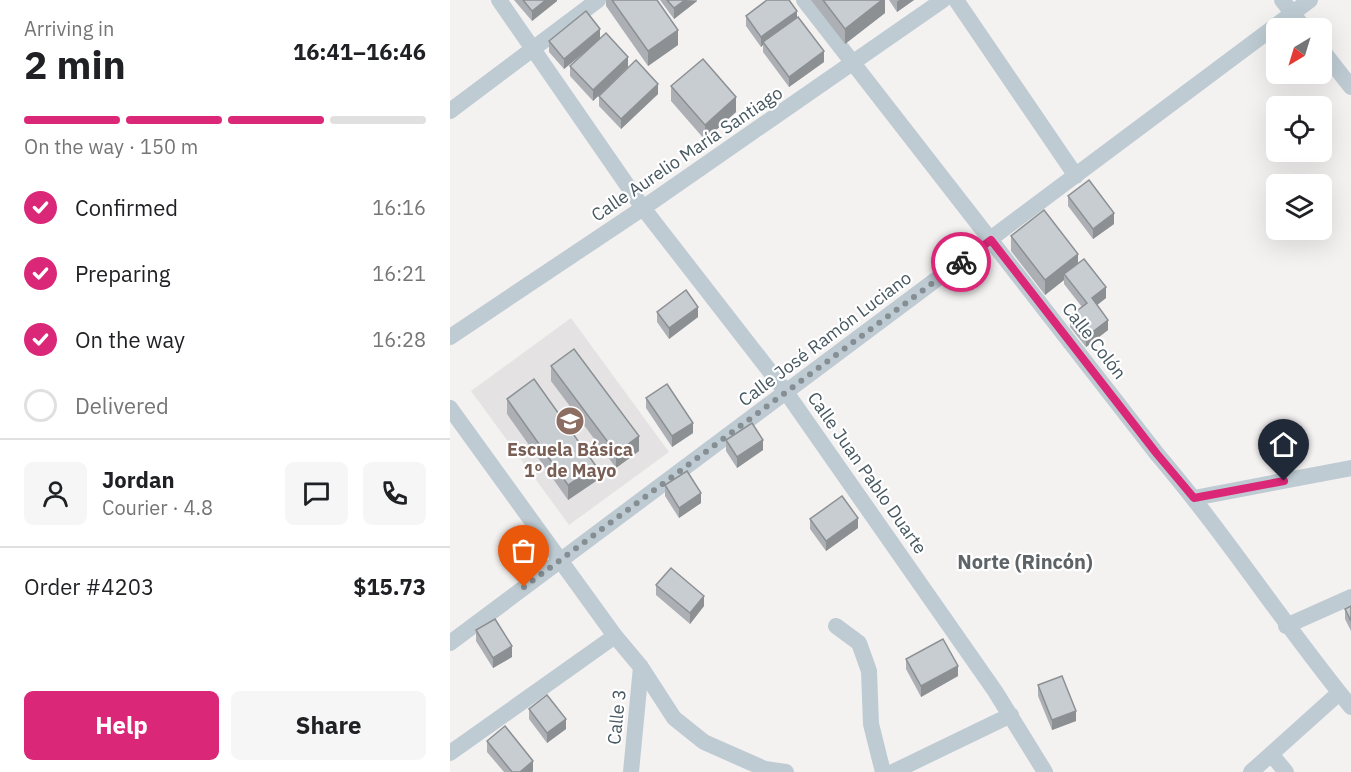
<!DOCTYPE html>
<html lang="en">
<head>
<meta charset="utf-8">
<style>
	body { margin:0; font-family:"IBM Plex Sans",sans-serif; background:#f6f6f6; color:#202124; height:100vh; display:flex; flex-direction:column; font-size:22px; white-space:nowrap }
	* { box-sizing:border-box; margin:0 }
	p { font-size:20px; color:#757577 }
	.icon { flex:none; width:33px; height:33px; fill:none; stroke:currentColor; stroke-width:2; stroke-linecap:round; stroke-linejoin:round }
	.map { position:relative; flex:1; overflow:hidden }
	.sheet { display:flex; flex-direction:column; background:#fff; width:450px }
	.sheet>* { flex:none }
	.needle { width:39px; rotate:218deg }
	.buttons { position:absolute; left:816px; top:18px; display:grid; gap:12px }
	.buttons a { display:grid; place-items:center; width:66px; height:66px; border-radius:9px; background:#fff; box-shadow:0 6px 24px #0002; font-size:30px }
	.pin { position:absolute; display:grid; place-items:center; width:51px; height:51px; color:#fff; margin:-62px -26px; border-radius:50% 50% 50% 0; rotate:-45deg; box-shadow:0 0 6px #0007 }
	.pin .icon { rotate:45deg }
	.courier { position:absolute; display:grid; place-items:center; width:60px; height:60px; margin:-30px; border:4px solid #db2777; border-radius:50%; background:#fff; color:#222; box-shadow:0 2px 8px #0007 }
	.head em { font-style:normal; font-weight:700 }
	.head div { display:flex; flex-direction:column-reverse }
	.head { display:flex; align-items:center; justify-content:space-between; height:102px; padding:0 24px }
	h1 { font-size:39px; font-weight:700; line-height:45px }
	.bar { display:grid; grid-template-columns:repeat(4,1fr); gap:9px 6px; align-content:center; height:72px; padding:0 24px }
	.bar i { height:8px; border-radius:4px; background:#e0e0e0 }
	.bar .active { background:#db2777 }
	.bar p { grid-column:span 4 }
	.line { display:flex; align-items:center; gap:15px; padding:0 24px; border-top:2px solid #e0e0e0 }
	.line div { flex:1 }
	.round { display:grid; place-items:center; flex:none; width:63px; height:63px; border-radius:9px; background:#f6f6f6 }
	ol { padding:0 24px; list-style:none }
	li { display:flex; align-items:center; gap:18px; height:66px }
	li p { margin-inline-start:auto }
	li .icon { padding:6px; border-radius:50%; background:#db2777; color:#fff; stroke-width:4 }
	li:last-child { color:#757577 }
	li i { width:33px; height:33px; border:3px solid #e0e0e0; border-radius:50% }
	.primary-button { display:flex; gap:12px; margin-top:auto; padding:12px 24px }
	.primary-button a { flex:1; height:69px; border-radius:9px; background:#db2777; color:#fff; font-size:24px; font-weight:700; line-height:69px; text-align:center }
	.primary-button a+a { background:#f6f6f6; color:#202124 }
	main { display:flex; flex:1; min-height:0 }
	.map>svg:first-child { display:block }
	.education { fill:#e5e2e3 }
	.lines { fill:none; stroke-linecap:round; stroke-linejoin:round }
	.minor { stroke:#becbd2; stroke-width:16 }
	.wall { fill:#acb0b5 }
	.shaded-wall { fill:#8c9093 }
	.building { fill:#c8cdd2; stroke:#8c9093; stroke-width:1.5 }
	.done { stroke:#848e93; stroke-width:6; stroke-dasharray:0 10.8 }
	.route { stroke:#db2777; stroke-width:8 }
	.labels { text-anchor:middle; stroke-width:4.5; stroke-linejoin:round; paint-order:stroke }
	.street-label { font-size:18px; fill:#475861; stroke:#fff }
	.education-label { font-size:18px; font-weight:bold; fill:#785e54; stroke:#fff }
	.neighbourhood-label { font-size:20px; font-weight:bold; fill:#5d6367; stroke:#fff }
</style>
</head>
<body>
<main>
<section class="sheet">
<div class="head"><div><h1>2 min</h1><p>Arriving in</p></div><em>16:41–16:46</em></div>
<div class="bar"><i class="active"></i><i class="active"></i><i class="active"></i><i></i><p>On the way · 150 m</p></div>
<ol>
<li><svg class="icon" aria-label="check" viewBox="0 0 24 24"><path d="M5 12l5 5 9-10"/></svg>Confirmed<p>16:16</p></li>
<li><svg class="icon" aria-label="check" viewBox="0 0 24 24"><path d="M5 12l5 5 9-10"/></svg>Preparing<p>16:21</p></li>
<li><svg class="icon" aria-label="check" viewBox="0 0 24 24"><path d="M5 12l5 5 9-10"/></svg>On the way<p>16:28</p></li>
<li><i></i>Delivered</li>
</ol>
<div class="line" style="height:108px"><a class="round"><svg class="icon" aria-label="person" viewBox="0 0 24 24"><circle cx="12" cy="8" r="4"/><path d="M4 21q1-7 8-7t8 7"/></svg></a><div><b>Jordan</b><p>Courier · 4.8</p></div><a class="round"><svg class="icon" aria-label="chat" viewBox="0 0 24 24"><path d="M4 5h16v11H9l-5 4z"/></svg></a><a class="round"><svg class="icon" aria-label="phone" viewBox="0 0 24 24"><path d="M5 4h4l2 5-3 2q2 4 5 5l2-3 5 2v4C11 20 4 13 5 4z"/></svg></a></div>
<div class="line" style="height:78px"><div>Order #4203</div><b>$15.73</b></div>
<div class="primary-button"><a>Help</a><a>Share</a></div>
</section>
<div class="map">
<svg width="901" height="772" viewBox="0 0 901 772">
	<rect width="100%" height="100%" fill="#f4f1f1"/>
	<path class="education" d="M121 318 219 452 119 525 21 391Z"/>
	<g class="lines">
		<path class="minor" d="M49 0 193 208 336 392 545 691 595 772
			M354 0 707 454C776 535 834 625 901 707
			M506 0 626 176
			M832 0 854 28
			M872 50 901 87
			M0 111 148 0
			M0 337 193 208 493 0
			M0 408 165 636 191 667 224 718 254 742 315 769 336 772
			M744 498 901 468
			M386 626 409 643 419 671 421 724 433 772
			M836 626 901 597
			M0 643 860 0
			M0 753 165 636
			M821 754 836 772
			M181 772 191 667
			M443 772 561 715
			M801 772 889 693"/>
	</g>
	<path class="wall" d="M64 0H107V1L82 21Z
		M156 0H207L228 45 198 66 156 6Z
		M210 0H247V1L224 19Z
		M361 0H435V13L395 44Z
		M439 0H464L447 12Z
		M296 16 347 18 374 62 339 87 313 52V45L311 47 296 26Z
		M150 38 178 67 143 101 120 76V66L135 52 114 69 99 52V41Z
		M221 86 286 112 255 140 221 101Z
		M208 94 171 129 149 106V96Z
		M618 196 664 224 643 239 618 206Z
		M561 236 628 263 656 298 647 305 658 330 636 347 620 327V316L632 307 614 284V280L595 295 561 251Z
		M207 312 248 317 219 339 207 322Z
		M101 366 189 451 166 468 101 381Z
		M196 398 243 433 222 447 196 408Z
		M57 399 146 481 118 500 57 414Z
		M276 440 313 450 287 468 276 451Z
		M215 485 251 503 229 518 215 496Z
		M360 519 408 528 376 551 360 529Z
		M206 585 254 606 240 624 206 595Z
		M901 606V631L895 619V609Z
		M26 630 62 657 43 668 26 641Z
		M456 659 508 676 471 697 456 669Z
		M588 685 626 721 602 730 588 696Z
		M79 709 116 729 97 743 79 719Z
		M37 741 83 771 82 772H54L37 752Z"/>
	<path class="shaded-wall" d="M96 0H107V1L82 21V11Z
		M235 0 247 1 224 19V8Z
		M432 0H435V13L395 44V29Z
		M449 0H464L447 12V2Z
		M347 11V21L313 42V45L311 47V37Z
		M150 29V39L114 69V59Z
		M228 30V45L198 66V51Z
		M374 51V62L339 87V77Z
		M178 57V67L143 101V90Z
		M208 84V94L171 129V119Z
		M286 97V112L255 140V125Z
		M664 213V224L643 239V229Z
		M628 254V269L614 274V280L595 295V280Z
		M656 287V298L642 309V298Z
		M248 307V317L219 339V328Z
		M658 320V330L636 347V337Z
		M243 423V433L222 447V436Z
		M189 436V451L166 468V453Z
		M313 440V450L287 468V457Z
		M146 466V481L118 500V485Z
		M251 493V503L229 518V508Z
		M408 518V528L376 551V541Z
		M254 596V606L240 624V613Z
		M62 646V657L43 668V658Z
		M508 666V676L471 697V686Z
		M626 711V721L602 730V720Z
		M116 719V729L97 743V733Z
		M83 761V771L82 772H70Z"/>
	<path class="building" d="M73 0H96L82 11Z
		M162 0H207L228 30 198 51Z
		M217 0H235L224 8Z
		M317 0H339L347 11 311 37 296 16Z
		M373 0H432L395 29Z
		M136 11 150 29 114 59 99 41Z
		M348 17 374 51 339 77 313 42Z
		M156 33 178 57 143 90 120 66Z
		M253 59 286 97 255 125 221 86Z
		M186 60 208 84 171 119 149 96Z
		M639 180 664 213 643 229 618 196Z
		M594 210 628 254 595 280 561 236Z
		M634 259 656 287 642 298 658 320 636 337 620 316 637 303 614 274Z
		M236 290 248 307 219 328 207 312Z
		M124 349 189 436 166 453 101 366Z
		M84 379 146 466 118 485 57 399Z
		M217 384 243 423 222 436 196 398Z
		M302 423 313 440 287 457 276 440Z
		M237 471 251 493 229 508 215 485Z
		M392 496 408 518 376 541 360 519Z
		M221 568 254 596 240 613 206 585Z
		M901 606V621L895 609Z
		M45 619 62 646 43 658 26 630Z
		M493 639 508 666 471 686 456 659Z
		M612 676 626 711 602 720 588 685Z
		M97 695 116 719 97 733 79 709Z
		M55 726 83 761 70 772H62L37 741Z"/>
	<g class="lines">
		<path class="done" d="M74 587 511 262"/>
		<path class="route" d="M511 262 541 240 707 454 744 498 834 481"/>
	</g>
	<defs>
		<g id="school-disc" transform="scale(1.5)"><circle r="9.5" fill="#8d6e63" stroke="#fff"/><path d="M0-5L7-2L0 1L-7-2ZM-4 1L0 2.5L4 1V4Q0 6-4 4Z" fill="#fff"/></g>
	</defs>
	<g fill-rule="evenodd">
		<use href="#school-disc" x="120" y="421"/>
	</g>
	<g class="labels">
		<g class="street-label">
			<text transform="translate(237 154) rotate(-34)" y="6">Calle Aurelio María Santiago</text>
			<text transform="translate(375 339) rotate(-37)" y="6">Calle José Ramón Luciano</text>
			<text transform="translate(644 341) rotate(52)" y="6">Calle Colón</text>
			<text transform="translate(417 473) rotate(55)" y="6">Calle Juan Pablo Duarte</text>
			<text transform="translate(167 717) rotate(-84)" y="6">Calle 3</text>
		</g>
		<g class="education-label">
			<text x="120" y="456">Escuela Básica<tspan x="120" dy="21">1º de Mayo</tspan></text>
		</g>
		<g class="neighbourhood-label">
			<text x="575" y="569">Norte (Rincón)</text>
		</g>
	</g>
</svg>
<div class="buttons">
<a><svg class="needle" viewBox="-14 -14 28 28"><path d="M0-13l5 13h-10z" fill="#e53935"/><path d="M0 13l5-13h-10z" fill="#757577"/></svg></a>
<a><svg class="icon" aria-label="locate" viewBox="0 0 24 24"><circle cx="12" cy="12" r="6"/><path d="M12 2v4M12 18v4M2 12h4M18 12h4"/></svg></a>
<a><svg class="icon" aria-label="layers" viewBox="0 0 24 24"><path d="M12 4l9 5-9 5-9-5zM3 14l9 5 9-5"/></svg></a>
</div>
<div class="pin" style="left:74px;top:587px;background:#ea580c"><svg class="icon" aria-label="bag" viewBox="0 0 24 24"><path d="M5 8h14l-1 12H6zM9 8a3 3 0 0 1 6 0"/></svg></div>
<div class="pin" style="left:834px;top:481px;background:#1f2937"><svg class="icon" aria-label="home" viewBox="0 0 24 24"><path d="M3 11l9-7 9 7M6 9v11h12V9"/></svg></div>
<div class="courier" style="left:511px;top:262px"><svg class="icon" aria-label="bike" viewBox="0 0 24 24"><circle cx="6" cy="16" r="4"/><circle cx="18" cy="16" r="4"/><path d="M6 16l4-8h5l3 8M10 8l3 8H6M13 5h3"/></svg></div>
</div>
</main>
</body>
</html>
